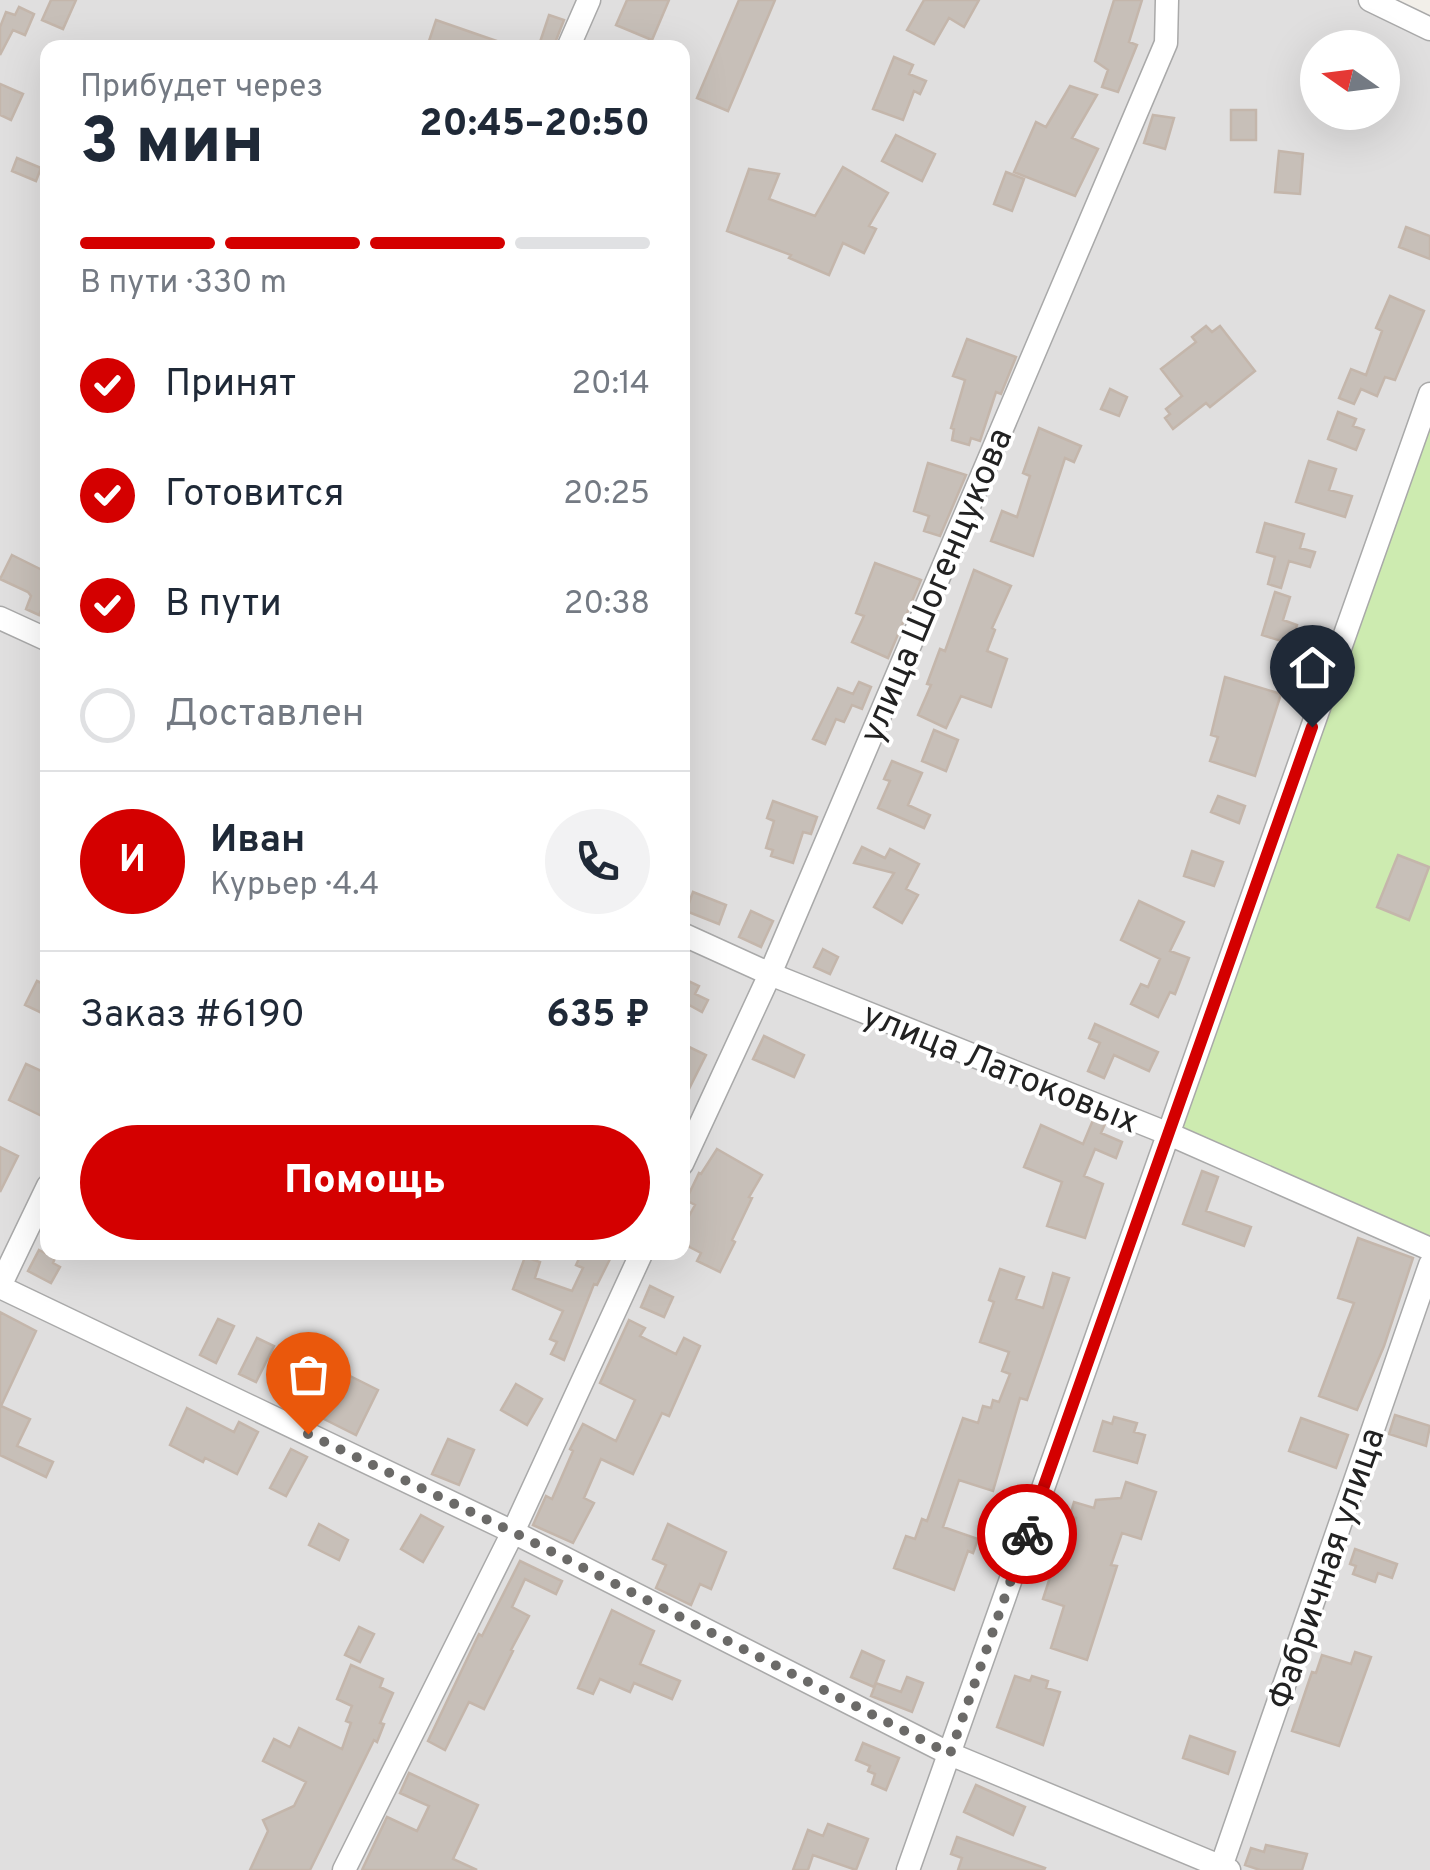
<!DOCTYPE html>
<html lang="ru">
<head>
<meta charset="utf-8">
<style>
	body { margin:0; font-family:Overpass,sans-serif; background:#f2f2f3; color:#1f2937; height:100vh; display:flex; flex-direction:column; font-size:38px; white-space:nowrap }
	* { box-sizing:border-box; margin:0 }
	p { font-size:32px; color:#747a83 }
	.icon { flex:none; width:55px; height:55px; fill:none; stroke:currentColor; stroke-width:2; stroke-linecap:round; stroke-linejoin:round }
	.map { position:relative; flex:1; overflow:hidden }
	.drawer { position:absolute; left:40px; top:40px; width:650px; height:1220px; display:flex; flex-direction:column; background:#fff; border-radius:20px; box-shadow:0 10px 40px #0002 }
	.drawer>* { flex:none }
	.needle { width:65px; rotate:284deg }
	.fabs { position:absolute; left:1300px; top:30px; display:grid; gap:20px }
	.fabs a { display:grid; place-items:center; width:100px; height:100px; border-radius:50%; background:#fff; box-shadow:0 10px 40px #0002; font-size:50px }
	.pin { position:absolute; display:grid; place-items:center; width:85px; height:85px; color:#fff; margin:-102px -42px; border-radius:50% 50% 50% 0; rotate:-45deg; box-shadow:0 0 10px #0007 }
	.pin .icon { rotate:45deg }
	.courier { position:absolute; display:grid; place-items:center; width:100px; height:100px; margin:-50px; border:8px solid #d40000; border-radius:50%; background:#fff; color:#222; box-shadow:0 2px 12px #0007 }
	.head em { font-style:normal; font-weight:800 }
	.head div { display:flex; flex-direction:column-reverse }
	.head { display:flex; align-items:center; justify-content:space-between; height:170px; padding:0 40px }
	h1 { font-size:65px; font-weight:800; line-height:75px }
	.bar { display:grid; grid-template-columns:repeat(4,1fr); gap:15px 10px; align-content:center; height:120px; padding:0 40px }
	.bar i { height:12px; border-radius:8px; background:#e0e1e3 }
	.bar .selected { background:#d40000 }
	.bar p { grid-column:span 4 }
	.line { display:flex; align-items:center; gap:25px; padding:0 40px; border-top:2px solid #e0e1e3 }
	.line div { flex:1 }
	.round { display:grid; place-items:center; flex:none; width:105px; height:105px; border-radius:52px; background:#f2f2f3 }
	ol { padding:0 40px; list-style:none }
	li { display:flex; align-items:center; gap:30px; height:110px }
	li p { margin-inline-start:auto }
	li .icon { padding:10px; border-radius:50%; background:#d40000; color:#fff; stroke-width:4 }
	li:last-child { color:#747a83 }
	li i { width:55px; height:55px; border:5px solid #e0e1e3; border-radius:50% }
	.button { display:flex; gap:20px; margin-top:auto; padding:20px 40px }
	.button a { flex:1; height:115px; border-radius:60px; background:#d40000; color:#fff; font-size:40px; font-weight:800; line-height:115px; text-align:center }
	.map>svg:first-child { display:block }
	.residential { fill:#e0dfdf; fill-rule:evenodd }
	.grass { fill:#cdebb0 }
	.building { fill:#c7bfb8; stroke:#c4b6ab; stroke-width:2.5 }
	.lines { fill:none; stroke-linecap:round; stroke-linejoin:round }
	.minor-casing { stroke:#a9a9a9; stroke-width:25 }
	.minor { stroke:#fff; stroke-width:22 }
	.done { stroke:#6b6a68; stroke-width:10; stroke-dasharray:0 18 }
	.route { stroke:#d40000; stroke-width:12 }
	.labels { text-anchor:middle; stroke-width:8; stroke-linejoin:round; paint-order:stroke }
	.street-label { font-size:35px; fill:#222; stroke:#fff }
</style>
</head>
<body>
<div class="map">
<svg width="1430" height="1870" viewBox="0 0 1430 1870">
	<rect width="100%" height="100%" fill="#f2efe9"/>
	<path class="residential" d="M0 0H1370L1430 29V1870H0ZM48 48H682V1252H48ZM1318 48H1382V112H1318Z"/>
	<path class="grass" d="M1430 394V1249L1169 1134Z"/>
	<path class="building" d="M51 0H76L63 29 42 20Z
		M627 0H669L652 40 616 25Z
		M739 0H775L728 111 697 98Z
		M924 0H979L964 27 949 18 934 44 907 30Z
		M1114 0H1142L1129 42 1137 45 1118 92 1102 87 1108 70 1095 61Z
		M19 7 34 14 25 35 13 30 0 55V27L6 12 15 15Z
		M549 15 564 20 553 48H538Z
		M436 20 508 45V48H438L428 44Z
		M894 57 913 65 909 74 926 81 920 94 914 91 903 120 873 109Z
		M0 84 23 94 11 120 0 115Z
		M1070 86 1097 95 1072 138 1098 149 1075 196 1014 172 1036 122 1046 127Z
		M1231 110H1256V140H1231Z
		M1153 115 1174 118 1165 149 1144 143Z
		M896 135 935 154 922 181 882 161Z
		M1279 151 1303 154 1300 194 1275 192Z
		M17 158 41 168 36 181 12 171Z
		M843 167 888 193 869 226 876 229 864 253 843 243 829 275 789 258 791 255 727 231 749 169 779 174 769 199 815 216Z
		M1006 172 1024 179 1012 211 994 204Z
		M1406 227 1430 236V259L1399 247Z
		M1390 296 1424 311 1395 380 1385 377 1377 396 1361 389 1354 404 1339 398 1351 369 1366 375 1382 331 1376 328Z
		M1206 326 1212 332 1220 326 1255 371 1210 407 1206 403 1173 429 1165 418 1170 414 1166 409 1182 396 1161 369 1196 342 1192 337Z
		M967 339 1016 357 1001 394 996 392 980 441 971 438 969 445 952 440 954 429 951 428 965 380 953 376Z
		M1110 389 1127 397 1119 416 1101 409Z
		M1338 412 1356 419 1353 426 1364 430 1356 450 1328 439Z
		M1039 428 1081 446 1074 462 1065 458 1033 556 991 541 1002 511 1017 517 1030 476 1023 473Z
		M1309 461 1336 469 1329 490 1352 496 1345 517 1296 502Z
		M928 463 966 475 940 536 924 531 929 516 914 511Z
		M1265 523 1304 534 1300 548 1315 552 1310 567 1289 561 1281 588 1268 584 1275 557 1257 552Z
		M12 555 48 573V595L39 615 26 609 31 596 28 592 0 579Z
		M875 563 921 580 888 658 852 642 864 616 856 613Z
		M974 570 1011 586 992 628 995 630 987 651 1007 659 991 707 961 696 946 728 918 715 931 685 927 684 940 649 945 651Z
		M1275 592 1290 597 1283 620 1297 625 1291 644 1262 635Z
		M1225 677 1281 694 1255 776 1210 761 1218 737 1211 735Z
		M859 682 871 687 862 709 852 705 844 722 836 719 825 744 813 739 838 688 853 694Z
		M934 730 958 740 946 771 922 761Z
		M892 761 922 773 908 805 930 815 924 828 878 808 890 781 884 779Z
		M1218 796 1245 806 1239 823 1211 812Z
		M773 801 817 817 811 834 803 832 793 863 771 856 773 850 766 848 774 821 767 818Z
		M862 847 885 858 890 849 919 864 906 889 918 895 902 923 874 907 894 873 854 863Z
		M1192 851 1223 862 1214 886 1184 876Z
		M1398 855 1429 867 1409 920 1377 907Z
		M693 892 726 905 719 924 686 911Z
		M1139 901 1184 922 1170 951 1189 958 1175 994 1170 992 1158 1017 1131 1004 1141 984 1148 987 1160 959 1121 940Z
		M751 911 773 921 761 947 739 937Z
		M823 949 838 957 830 974 814 967Z
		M682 978 699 986 695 994 708 1000 702 1012 689 1005 682 1018Z
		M37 981 48 986V1006L44 1014 25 1005Z
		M1095 1024 1158 1052 1149 1071 1114 1055 1104 1078 1088 1071 1100 1043 1089 1038Z
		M764 1036 804 1055 794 1077 753 1059Z
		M687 1046 706 1055 682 1103V1055Z
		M26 1064 48 1074V1119L9 1100Z
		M1093 1120 1105 1124 1101 1133 1122 1142 1116 1158 1095 1149 1084 1176 1103 1184 1085 1238 1047 1226 1062 1182 1024 1167 1041 1125 1083 1144Z
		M0 1147 18 1156 0 1192Z
		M717 1149 762 1175 749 1197 752 1198 732 1240 735 1242 720 1272 697 1261 701 1253 682 1243V1229L695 1205 686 1200 699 1173 701 1174Z
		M1202 1171 1218 1177 1206 1211 1251 1227 1244 1246 1183 1224Z
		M1358 1238 1413 1258 1384 1346 1357 1410 1319 1396 1354 1303 1338 1298Z
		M39 1250 55 1258 53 1263 60 1267 51 1283 28 1271Z
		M582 1252H598L610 1259 597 1285 594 1284 564 1360 551 1354 557 1342 550 1339 563 1311 513 1289 525 1257 540 1262 535 1278 572 1291 583 1268 576 1265Z
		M1000 1269 1024 1277 1016 1299 1043 1308 1053 1273 1069 1278 1027 1400 1020 1398 993 1491 959 1480 943 1527 978 1539 973 1553 968 1551 954 1590 894 1568 906 1536 915 1539 922 1519 927 1521 963 1418 978 1423 983 1406 991 1408 993 1400 999 1402 1010 1374 1002 1371 1009 1352 980 1342 994 1302 989 1300Z
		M650 1286 673 1297 664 1317 641 1307Z
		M0 1312 36 1331 1 1406 30 1419 17 1446 53 1462 46 1477 0 1455Z
		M218 1319 234 1326 216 1363 200 1355Z
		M629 1320 645 1328 640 1336 676 1354 684 1338 700 1346 669 1416 662 1413 633 1474 601 1459 584 1498 594 1503 573 1543 533 1525 546 1496 552 1499 573 1451 570 1449 583 1424 616 1441 635 1400 600 1383Z
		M257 1338 274 1346 256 1382 239 1374Z
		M344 1373 378 1390 356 1435 322 1418Z
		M516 1384 542 1399 527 1425 501 1410Z
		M187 1408 234 1432 239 1422 258 1432 237 1474 205 1458 203 1462 170 1445Z
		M1395 1415 1430 1426 1426 1446 1389 1434Z
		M1114 1417 1137 1423 1134 1432 1145 1435 1137 1463 1094 1451 1103 1421 1112 1424Z
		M1301 1418 1348 1435 1336 1468 1289 1451Z
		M448 1439 474 1450 459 1485 432 1474Z
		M291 1449 307 1457 286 1496 270 1488Z
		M1126 1482 1156 1492 1141 1539 1122 1533 1111 1565 1117 1566 1087 1660 1051 1648 1064 1606 1043 1599 1054 1565 1060 1566 1076 1518 1070 1516 1074 1502 1094 1508 1096 1500 1121 1498Z
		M421 1515 443 1527 423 1562 401 1549Z
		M319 1524 348 1540 339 1560 309 1545Z
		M668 1524 726 1552 711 1589 700 1584 691 1605 656 1588 666 1565 653 1559Z
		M1355 1549 1397 1564 1392 1578 1378 1573 1375 1582 1353 1574 1356 1566 1350 1564Z
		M520 1561 562 1581 556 1594 525 1579 512 1607 529 1616 511 1650 513 1651 484 1709 469 1702 445 1750 428 1741 479 1634 482 1636Z
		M612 1610 654 1631 640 1664 680 1681 672 1699 634 1683 630 1692 600 1679 593 1694 578 1688Z
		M359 1627 374 1634 360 1662 345 1655Z
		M862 1651 884 1661 874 1687 851 1677Z
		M1355 1652 1371 1657 1339 1746 1292 1731 1312 1672 1316 1673 1322 1655 1351 1664Z
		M351 1665 383 1679 380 1687 393 1693 380 1723 384 1724 377 1742 374 1740 310 1870H250L268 1831 263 1820 294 1806 306 1782 263 1761 274 1739 290 1747 299 1728 342 1749 351 1723 346 1721 352 1706 337 1699Z
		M1015 1676 1030 1681 1032 1676 1048 1681 1046 1688 1060 1692 1043 1745 997 1727Z
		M907 1677 923 1683 912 1712 871 1696 876 1683 901 1692Z
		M1190 1736 1235 1752 1228 1774 1183 1758Z
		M863 1743 899 1758 886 1790 872 1784 875 1774 868 1771 870 1766 856 1760Z
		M409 1773 478 1805 453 1859 477 1870H362L387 1817 417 1831 429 1806 400 1793Z
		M976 1785 1025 1807 1013 1835 964 1812Z
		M828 1824 868 1839 856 1870 813 1855 808 1870H793L808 1830 823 1836Z
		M957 1837 1045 1868 1044 1870H958L962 1858 951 1854Z
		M1266 1845 1307 1854 1302 1870H1260L1245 1865 1251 1848 1264 1852Z"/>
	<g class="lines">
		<g class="minor-casing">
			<path id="minor" d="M1370 0 1430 29
				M568 48 589 0
				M0 618 48 640
				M682 934 770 974 1169 1134 1430 1249
				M682 1164 770 974 1166 43 1167 0
				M0 1286 48 1186
				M0 1287 513 1532 950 1754 1229 1870
				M344 1870 513 1532 642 1252
				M908 1870 1430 394
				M1220 1870 1430 1265"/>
		</g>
		<use href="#minor" class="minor"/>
	</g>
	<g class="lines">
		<path class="done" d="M308 1434 513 1532 950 1754 1027 1534"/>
		<path class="route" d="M1027 1534 1312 727"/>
	</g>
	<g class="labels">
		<g class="street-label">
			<text transform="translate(935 585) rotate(-67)" y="12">улица Шогенцукова</text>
			<text transform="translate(1001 1067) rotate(22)" y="12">улица Латоковых</text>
			<text transform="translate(1325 1568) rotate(-71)" y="12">Фабричная улица</text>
		</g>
	</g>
</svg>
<div class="fabs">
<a><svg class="needle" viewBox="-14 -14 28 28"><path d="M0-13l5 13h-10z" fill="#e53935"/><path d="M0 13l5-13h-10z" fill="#747a83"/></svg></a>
</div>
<div class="pin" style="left:308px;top:1434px;background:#ea580c"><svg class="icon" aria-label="bag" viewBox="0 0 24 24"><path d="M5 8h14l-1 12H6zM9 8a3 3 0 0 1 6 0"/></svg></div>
<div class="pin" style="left:1312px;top:727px;background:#1f2937"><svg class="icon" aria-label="home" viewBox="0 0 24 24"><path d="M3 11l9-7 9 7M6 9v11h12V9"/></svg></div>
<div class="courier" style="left:1027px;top:1534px"><svg class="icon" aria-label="bike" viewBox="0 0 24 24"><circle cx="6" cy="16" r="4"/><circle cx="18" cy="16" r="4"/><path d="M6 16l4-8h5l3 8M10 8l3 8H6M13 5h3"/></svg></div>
<section class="drawer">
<div class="head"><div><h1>3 мин</h1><p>Прибудет через</p></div><em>20:45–20:50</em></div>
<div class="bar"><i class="selected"></i><i class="selected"></i><i class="selected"></i><i></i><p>В пути · 330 m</p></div>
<ol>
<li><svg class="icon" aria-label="check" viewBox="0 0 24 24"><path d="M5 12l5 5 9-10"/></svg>Принят<p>20:14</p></li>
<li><svg class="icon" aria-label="check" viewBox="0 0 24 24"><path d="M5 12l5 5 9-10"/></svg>Готовится<p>20:25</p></li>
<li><svg class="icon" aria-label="check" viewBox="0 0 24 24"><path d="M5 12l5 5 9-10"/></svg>В пути<p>20:38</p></li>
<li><i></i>Доставлен</li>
</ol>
<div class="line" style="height:180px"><b class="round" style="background:#d40000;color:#fff">И</b><div><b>Иван</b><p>Курьер · 4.4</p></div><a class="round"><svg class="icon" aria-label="phone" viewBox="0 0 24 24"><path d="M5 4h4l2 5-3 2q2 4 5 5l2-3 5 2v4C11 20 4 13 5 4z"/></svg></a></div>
<div class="line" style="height:130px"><div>Заказ #6190</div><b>635 ₽</b></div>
<div class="button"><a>Помощь</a></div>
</section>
</div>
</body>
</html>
